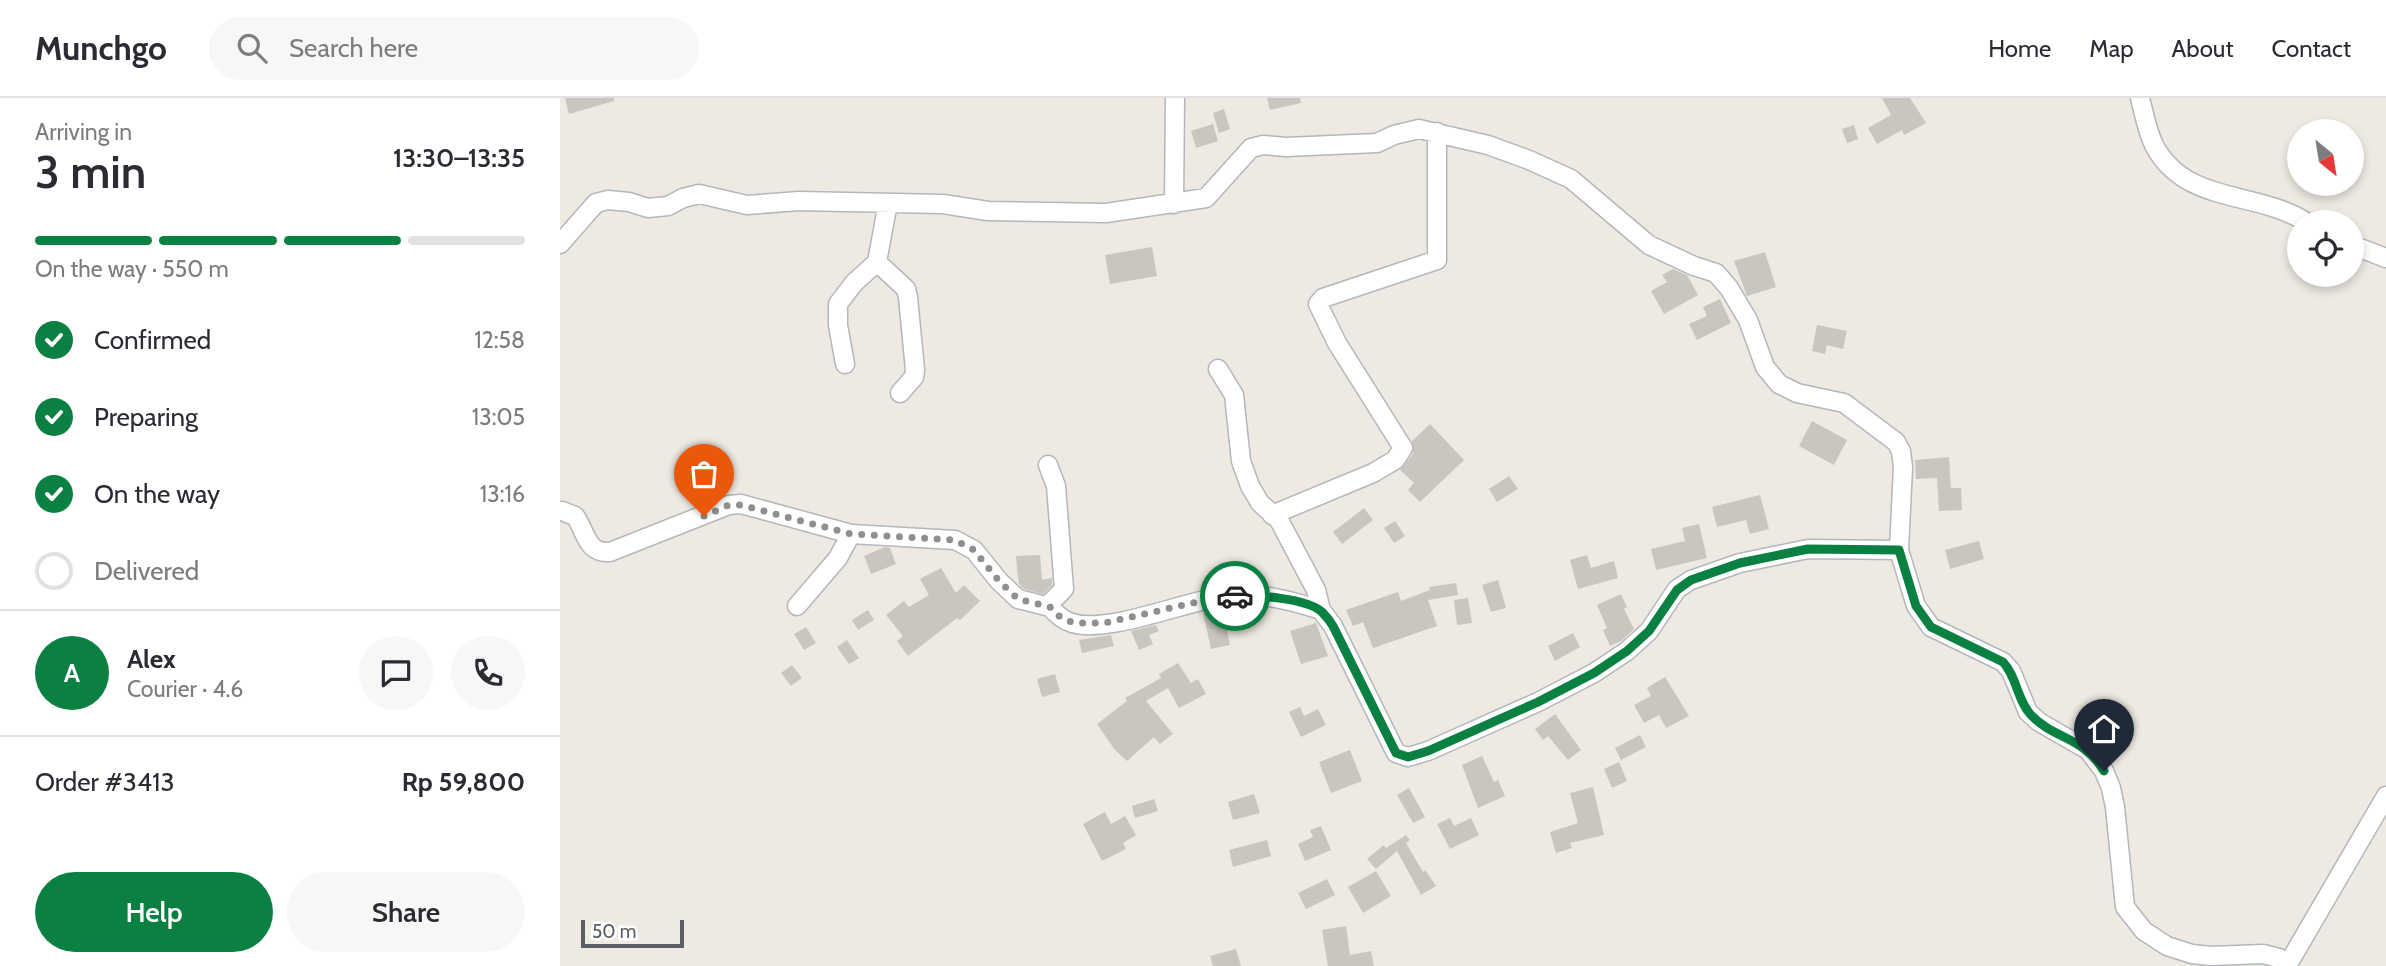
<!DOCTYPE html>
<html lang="en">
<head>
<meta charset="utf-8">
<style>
	body { margin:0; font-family:Cabin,sans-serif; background:#f7f7f7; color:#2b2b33; height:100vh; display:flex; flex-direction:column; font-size:26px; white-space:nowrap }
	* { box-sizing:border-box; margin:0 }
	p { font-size:23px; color:#7c7c81 }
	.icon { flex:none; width:38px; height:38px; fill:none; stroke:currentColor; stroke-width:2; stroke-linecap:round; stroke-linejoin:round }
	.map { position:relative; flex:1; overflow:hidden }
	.drawer { display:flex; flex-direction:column; background:#fff; width:560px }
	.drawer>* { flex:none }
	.needle { width:46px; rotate:150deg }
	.buttons { position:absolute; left:1727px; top:21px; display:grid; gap:14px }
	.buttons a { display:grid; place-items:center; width:77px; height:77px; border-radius:50%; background:#fff; box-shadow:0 4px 10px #0003; font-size:35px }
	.scale { position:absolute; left:21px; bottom:18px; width:103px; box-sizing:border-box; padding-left:7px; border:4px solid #5b5f63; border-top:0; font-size:19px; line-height:24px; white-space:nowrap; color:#5b5f63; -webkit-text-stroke:5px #fff; paint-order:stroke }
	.pin { position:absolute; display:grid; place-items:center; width:60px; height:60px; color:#fff; margin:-72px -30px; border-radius:50% 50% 50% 0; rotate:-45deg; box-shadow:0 0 7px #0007 }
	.pin .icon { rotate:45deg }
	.courier { position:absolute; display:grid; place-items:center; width:70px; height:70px; margin:-35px; border:5px solid #0b8043; border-radius:50%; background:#fff; color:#222; box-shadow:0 2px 9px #0007 }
	.headline em { font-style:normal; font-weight:600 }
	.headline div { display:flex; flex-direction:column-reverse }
	.headline { display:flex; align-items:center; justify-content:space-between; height:119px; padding:0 35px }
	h1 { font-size:46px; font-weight:600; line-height:52px }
	.bar { display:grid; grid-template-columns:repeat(4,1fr); gap:10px 7px; align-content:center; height:84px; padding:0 35px }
	.bar i { height:9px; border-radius:5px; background:#e1e1e2 }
	.bar .current { background:#0b8043 }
	.bar p { grid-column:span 4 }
	.line { display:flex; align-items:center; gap:18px; padding:0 35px; border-top:2px solid #e1e1e2 }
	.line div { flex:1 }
	.round { display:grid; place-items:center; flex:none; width:74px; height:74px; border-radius:37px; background:#f7f7f7 }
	ol { padding:0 35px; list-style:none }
	li { display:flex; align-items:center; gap:21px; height:77px }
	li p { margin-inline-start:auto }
	li .icon { padding:7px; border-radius:50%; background:#0b8043; color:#fff; stroke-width:4 }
	li:last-child { color:#7c7c81 }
	li i { width:38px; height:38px; border:4px solid #e1e1e2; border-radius:50% }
	.cta { display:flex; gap:14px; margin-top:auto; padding:14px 35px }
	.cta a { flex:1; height:80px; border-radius:42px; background:#0b8043; color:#fff; font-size:28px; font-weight:600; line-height:80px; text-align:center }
	.cta a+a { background:#f7f7f7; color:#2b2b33 }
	header { display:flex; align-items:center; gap:42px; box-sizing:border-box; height:98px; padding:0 35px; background:#fff; border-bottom:2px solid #e1e1e2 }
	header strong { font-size:33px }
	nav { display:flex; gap:38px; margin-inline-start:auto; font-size:24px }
	.search { width:490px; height:63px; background:#f7f7f7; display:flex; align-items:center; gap:18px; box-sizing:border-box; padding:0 24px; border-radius:38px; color:#7c7c81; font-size:26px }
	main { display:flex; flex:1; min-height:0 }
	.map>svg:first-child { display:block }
	.building { fill:#c9c5bf }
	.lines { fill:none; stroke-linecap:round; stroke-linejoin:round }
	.minor-casing { stroke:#b3b6ba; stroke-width:21 }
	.minor { stroke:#fff; stroke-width:18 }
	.done { stroke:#8e908f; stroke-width:7; stroke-dasharray:0 12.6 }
	.route { stroke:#0b8043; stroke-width:9 }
</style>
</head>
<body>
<header>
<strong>Munchgo</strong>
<div class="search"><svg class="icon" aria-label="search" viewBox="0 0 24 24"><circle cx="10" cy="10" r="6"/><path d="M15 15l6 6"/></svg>Search here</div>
<nav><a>Home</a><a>Map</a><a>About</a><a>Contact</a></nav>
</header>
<main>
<section class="drawer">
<div class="headline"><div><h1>3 min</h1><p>Arriving in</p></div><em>13:30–13:35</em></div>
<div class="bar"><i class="current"></i><i class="current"></i><i class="current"></i><i></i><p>On the way · 550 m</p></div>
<ol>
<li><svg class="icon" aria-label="check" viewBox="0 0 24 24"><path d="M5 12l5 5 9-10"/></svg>Confirmed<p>12:58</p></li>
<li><svg class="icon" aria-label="check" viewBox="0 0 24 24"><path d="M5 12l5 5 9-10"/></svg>Preparing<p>13:05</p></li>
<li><svg class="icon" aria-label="check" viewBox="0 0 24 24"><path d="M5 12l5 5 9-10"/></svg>On the way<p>13:16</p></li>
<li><i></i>Delivered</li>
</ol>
<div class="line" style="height:126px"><b class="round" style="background:#0b8043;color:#fff">A</b><div><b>Alex</b><p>Courier · 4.6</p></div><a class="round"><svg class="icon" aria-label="chat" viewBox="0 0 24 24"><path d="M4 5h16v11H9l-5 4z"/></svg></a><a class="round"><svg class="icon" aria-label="phone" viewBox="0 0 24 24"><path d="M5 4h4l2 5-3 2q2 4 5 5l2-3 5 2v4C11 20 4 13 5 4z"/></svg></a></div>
<div class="line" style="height:91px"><div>Order #3413</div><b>Rp 59,800</b></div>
<div class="cta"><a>Help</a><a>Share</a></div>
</section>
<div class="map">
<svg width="1826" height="868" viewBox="0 0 1826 868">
	<rect width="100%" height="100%" fill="#eeeae2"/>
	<path class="building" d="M5 0H54V3L9 16Z
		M707 0H740L741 5 710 12Z
		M1322 0H1350L1366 25 1344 37 1342 32 1317 46 1308 30 1331 17Z
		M664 11 670 31 659 35 653 15Z
		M653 26 658 43 636 50 631 33Z
		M1294 27 1298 41 1287 45 1282 31Z
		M592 149 597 178 550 186 545 157Z
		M1205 154 1216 189 1187 198 1174 163Z
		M1113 171 1127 177 1138 197 1104 216 1091 193 1107 184 1102 177Z
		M1160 201 1171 225 1137 242 1129 226 1147 218 1143 209Z
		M1257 227 1287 233 1283 251 1267 247 1265 256 1252 253Z
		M1252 323 1287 342 1274 367 1239 348Z
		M870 326 904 362 860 404 848 392 854 385 840 372 853 356 852 343Z
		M1389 359 1391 390H1401L1402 412 1379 413 1377 380 1356 381 1355 362Z
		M949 378 958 391 937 404 929 391Z
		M1200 397 1209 431 1190 436 1186 422 1157 429 1152 409Z
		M804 410 813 422 782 446 773 434Z
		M835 423 845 438 834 445 824 430Z
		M1139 426 1147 460 1096 472 1091 451 1125 443 1122 430Z
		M1419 443 1424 461 1390 471 1385 452Z
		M325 449 330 450 336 466 311 476 304 458Z
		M480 457 482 482 492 480V487L483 496 464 491 459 486 457 471 456 458Z
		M1027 457 1031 470 1054 463 1058 480 1018 491 1010 462Z
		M381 470 396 495 404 487 420 503 400 522 397 520 348 558 337 543 343 538 326 517 344 503 349 509 369 497 360 481Z
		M938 482 946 510 931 514 922 487Z
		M896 485 898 497 868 502 877 528 813 550 803 524 793 528 786 512 838 494 841 503 870 492 869 489Z
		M1061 496 1067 509 1064 511 1074 531 1061 543 1050 548 1043 532 1047 530 1037 507Z
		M908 500 912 525 897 527 894 502Z
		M677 508 680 525 666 527 670 547 651 551 643 514Z
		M308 512 314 522 298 532 292 522Z
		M756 525 768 558 741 566 730 533Z
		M596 527 599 533 589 537 593 546 579 552 571 533Z
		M246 529 256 545 244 552 234 536Z
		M1013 535 1020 549 995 563 988 548Z
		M551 537 554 548 522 555 519 542Z
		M287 542 299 560 289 566 277 549Z
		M618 565 631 585 638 581 646 596 619 610 608 590 586 603 613 636 600 646 594 639 567 663 555 652 537 626 567 603 565 600 601 580 599 576Z
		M232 567 242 580 231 588 221 575Z
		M495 576 500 594 482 599 477 581Z
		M1105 579 1129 618 1106 630 1099 617 1084 625 1074 607 1091 598 1087 590Z
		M740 609 744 618 758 611 766 627 741 639 729 614Z
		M995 616 1021 652 1008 662 988 638 983 642 975 631Z
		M1080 637 1086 649 1061 662 1055 650Z
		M790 652 802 683 771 695 759 664Z
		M922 658 934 684 938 682 945 698 918 710 902 667Z
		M1059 664 1067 683 1052 690 1044 671Z
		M1033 689 1044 737 1010 745 1012 750 996 755 990 734 1018 725 1010 695Z
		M849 690 865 719 853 725 837 697Z
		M694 696 700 715 673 722 668 704Z
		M594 701 598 713 575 720 572 708Z
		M545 714 551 726 565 718 576 737 563 745 566 751 542 763 523 726Z
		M890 720 894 728 911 720 919 737 890 751 877 726Z
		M761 728 771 752 745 763 738 746 753 739 750 732Z
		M846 737 850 742 846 745 863 774 865 772 876 788 861 797 837 753 816 771 807 761 824 747 826 750Z
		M707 742 711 758 673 769 669 752Z
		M816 773 831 798 803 815 788 789Z
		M767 781 775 797 746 811 738 795Z
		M786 828 790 857 811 853 814 868H768L762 832Z
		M676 851 681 868H653L650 858Z"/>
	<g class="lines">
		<g class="minor-casing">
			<path id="minor" d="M1580 0C1584 15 1587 33 1594 47 1625 107 1696 92 1746 124
				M614 106 615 0
				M0 146 36 105 48 102 69 104 88 110 108 108 123 100 139 96 187 107 239 103 383 106 428 113 546 115 646 100 691 50 703 47 726 49 817 45 834 37 859 31 928 47 969 62 1011 81 1089 147 1134 168 1156 175 1169 190 1188 222 1205 269 1219 286 1237 295 1284 305 1336 344 1341 353 1343 369 1339 452 1356 508 1371 529 1443 564 1451 573 1468 614 1479 624 1528 652 1544 673 1551 690 1555 709 1565 809 1584 833 1607 848 1632 856 1651 858 1703 856 1719 860 1728 865
				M1792 147 1826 160
				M317 164 346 191 348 199 355 272 354 279 340 295
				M285 266 278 227V206L294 185 317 164 328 105
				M658 271 674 297 681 363 690 388 700 405 719 422 756 492 761 512 773 528 836 655 848 659 868 653 978 604 1034 575 1067 553 1089 533 1117 491 1131 482 1180 465 1248 451 1339 452
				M488 367 496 388 504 491 490 505V509C496 516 502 522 512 525 549 536 625 503 665 498 699 494 729 502 761 512
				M2 413 15 418C26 433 26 456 50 454L169 407 181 406 291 436 395 442 414 452 439 483 458 501 490 509
				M712 417 813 375 835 362 843 350 777 245 758 206 763 200 877 162V34
				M237 508 278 460 291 436
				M1727 868 1826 698"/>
		</g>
		<use href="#minor" class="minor"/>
	</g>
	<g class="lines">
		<path class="done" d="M144 418 169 407H181L291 436 395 442 414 452 439 483 458 501 490 509 501 520 514 525H545L663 498H675"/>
		<path class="route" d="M675 498C696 497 747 500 762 514 766 518 770 523 773 528L836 655 848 659 868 653 978 604 1034 575 1067 553 1089 533 1117 492 1131 482 1180 465 1248 451 1339 452 1356 508 1371 529 1443 564C1457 579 1457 602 1471 617 1495 642 1523 638 1544 673"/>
	</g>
</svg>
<div class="buttons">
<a><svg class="needle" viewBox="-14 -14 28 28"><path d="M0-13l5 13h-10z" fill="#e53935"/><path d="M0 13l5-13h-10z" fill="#7c7c81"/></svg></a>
<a><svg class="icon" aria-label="locate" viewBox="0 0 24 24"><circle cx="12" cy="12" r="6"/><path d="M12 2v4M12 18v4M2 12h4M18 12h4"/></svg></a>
</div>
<div class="scale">50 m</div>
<div class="pin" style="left:144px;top:418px;background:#ea580c"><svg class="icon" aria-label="bag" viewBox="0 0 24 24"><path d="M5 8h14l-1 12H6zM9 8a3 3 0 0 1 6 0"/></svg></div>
<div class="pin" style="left:1544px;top:673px;background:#1f2937"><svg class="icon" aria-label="home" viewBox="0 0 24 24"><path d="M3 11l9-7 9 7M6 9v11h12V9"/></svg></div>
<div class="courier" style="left:675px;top:498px"><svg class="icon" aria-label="car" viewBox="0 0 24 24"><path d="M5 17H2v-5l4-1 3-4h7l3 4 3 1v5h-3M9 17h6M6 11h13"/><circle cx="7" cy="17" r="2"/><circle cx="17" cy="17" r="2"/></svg></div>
</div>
</main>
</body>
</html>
